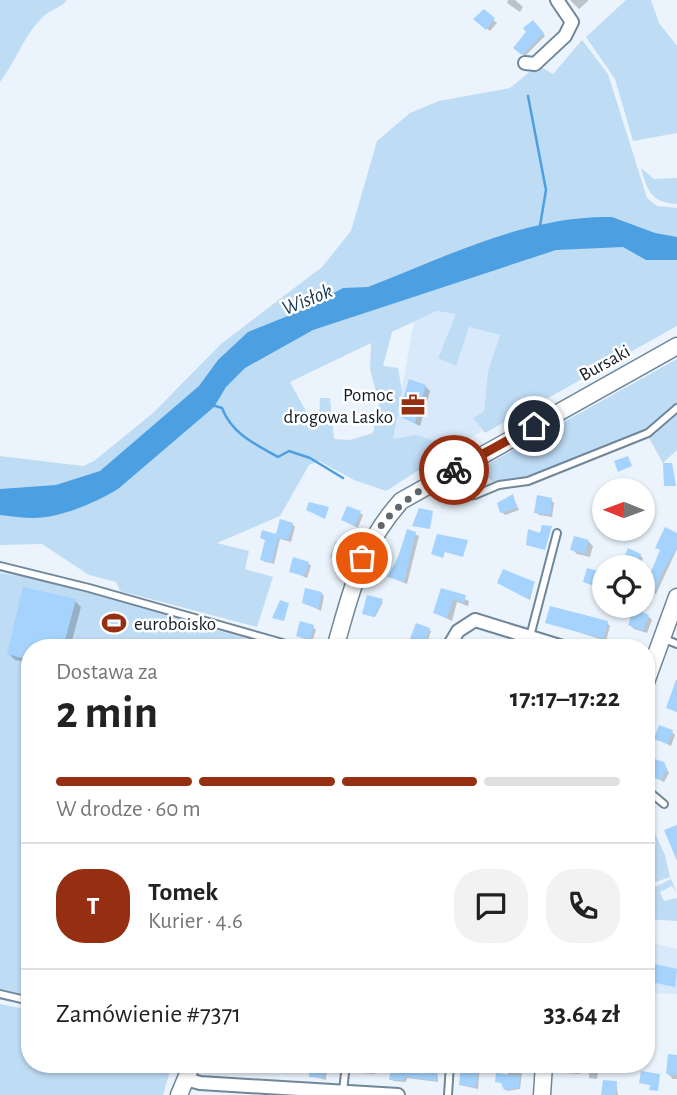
<!DOCTYPE html>
<html lang="pl">
<head>
<meta charset="utf-8">
<style>
	body { margin:0; font-family:"Alegreya Sans",sans-serif; background:#f2f2f2; color:#222; height:100vh; display:flex; flex-direction:column; font-size:26px; white-space:nowrap }
	* { box-sizing:border-box; margin:0 }
	p { font-size:23px; color:#767676 }
	.icon { flex:none; width:38px; height:38px; fill:none; stroke:currentColor; stroke-width:2; stroke-linecap:round; stroke-linejoin:round }
	.map { position:relative; flex:1; overflow:hidden }
	.details { position:absolute; left:21px; top:639px; width:634px; height:434px; display:flex; flex-direction:column; background:#fff; border-radius:28px; box-shadow:0 2px 5px #0004 }
	.details>* { flex:none }
	.needle { width:46px; rotate:271deg }
	.tools { position:absolute; left:592px; top:478px; display:grid; gap:14px }
	.tools a { display:grid; place-items:center; width:63px; height:63px; border-radius:50%; background:#fff; box-shadow:0 2px 5px #0004; font-size:35px }
	.pin { position:absolute; display:grid; place-items:center; width:60px; height:60px; color:#fff; margin:-30px; border:4px solid #fff; border-radius:50%; box-shadow:0 2px 7px #0007 }
	.courier { position:absolute; display:grid; place-items:center; width:70px; height:70px; margin:-35px; border:5px solid #962f11; border-radius:50%; background:#fff; color:#222; box-shadow:0 2px 9px #0007 }
	.headline em { font-style:normal; font-weight:700 }
	.headline div { display:flex; flex-direction:column-reverse }
	.headline { display:flex; align-items:center; justify-content:space-between; height:119px; padding:0 35px }
	h1 { font-size:46px; font-weight:700; line-height:52px }
	.bar { display:grid; grid-template-columns:repeat(4,1fr); gap:10px 7px; align-content:center; height:84px; padding:0 35px }
	.bar i { height:9px; border-radius:5px; background:#e0e0e0 }
	.bar .active { background:#962f11 }
	.bar p { grid-column:span 4 }
	.line { display:flex; align-items:center; gap:18px; padding:0 35px; border-top:2px solid #e0e0e0 }
	.line div { flex:1 }
	.round { display:grid; place-items:center; flex:none; width:74px; height:74px; border-radius:28px; background:#f2f2f2 }
	.map>svg:first-child { display:block }
	.built { fill:#d7e9fa }
	.green { fill:#bfdcf5; fill-rule:evenodd }
	.water { fill:#4c9fe1 }
	.shadow { fill:#0003 }
	.lines { fill:none; stroke-linecap:round; stroke-linejoin:round }
	.stream { stroke:#4c9fe1; stroke-width:2.5 }
	.building { fill:#a5d3fd }
	.service-casing { stroke:#70879a; stroke-width:10 }
	.minor-casing { stroke:#70879a; stroke-width:16 }
	.tertiary-casing { stroke:#70879a; stroke-width:19 }
	.service { stroke:#fff; stroke-width:6 }
	.minor { stroke:#fff; stroke-width:12 }
	.tertiary { stroke:#fff; stroke-width:16 }
	.done { stroke:#5f686f; stroke-width:7; stroke-dasharray:0 12.6 }
	.route { stroke:#962f11; stroke-width:9 }
	.labels { text-anchor:middle; stroke-width:5; stroke-linejoin:round; paint-order:stroke }
	.street-label { font-size:19px; fill:#131c23; stroke:#fff }
	.poi-label { font-size:19px; fill:#131c23; stroke:#fff; text-anchor:end }
	.water-label { font-size:21px; font-style:italic; fill:#163854; stroke:#fff }
</style>
</head>
<body>
<div class="map">
<svg width="677" height="1095" viewBox="0 0 677 1095">
	<rect width="100%" height="100%" fill="#ebf4fd"/>
	<path class="built" d="M436 311 457 314 438 357 456 365 469 327 500 335 488 371 484 411 474 418 482 431 436 459 438 442 393 439 414 321Z
		M646 941 677 949V994L646 993Z"/>
	<path class="green" d="M0 0H67C61 8 51 9 44 16 25 33 15 63 0 82Z
		M626 0H651L659 23 677 46V133L633 141 615 79 586 37Z
		M582 40 608 74 647 198 657 206 677 208V326L485 433 473 418 484 411 488 371 500 335 469 327 456 366 438 358 456 314 436 311 392 332 383 366 398 368 402 391 393 439 416 435 438 442 436 459 386 491 354 480 319 461 309 465 280 516 217 543 249 551 245 569 273 577 257 627 120 591 116 582 89 575 42 544 0 545V456L83 466 94 461 153 413 221 344 322 267 351 231 377 141 410 113 439 101 510 88 538 65 553 74ZM371 343 370 369 379 404 373 433 350 440 334 439 330 398H320L319 418 307 413 290 382Z
		M641 168 654 179 677 178V204C652 203 647 191 641 168Z
		M677 359V450L663 463 645 431 522 478 492 482 481 468Z
		M0 573 44 580 244 638 242 648H30V996L0 990Z
		M646 814 665 855 670 877 653 883 655 887 671 879 677 894 672 886 660 892 664 901 677 898V921L646 919V875L649 876 656 841 646 837Z
		M0 1004 30 1010V1064H172L163 1095H0Z"/>
	<path class="water" d="M612 217 655 233 677 237V260H646L623 247 556 250 313 330 245 368 226 387 214 407 118 489C95 503 60 518 33 518 23 518 11 516 0 515V489L56 485 100 471 199 386 218 360 248 332 298 312 343 288 368 287C446 257 527 215 612 217Z"/>
	<path class="shadow" d="M508 0H515L523 7 520 12 507 3Z
		M570 0H589L579 9Z
		M484 12 497 23 490 31 478 22Z
		M533 22 545 36 525 56 516 48Z
		M425 386 430 391 420 426 400 416Z
		M475 474 479 481 474 484 469 477Z
		M513 497 519 510 505 515 502 512Z
		M551 500 554 503 552 517 539 515 536 512Z
		M604 511V526L600 523Z
		M360 513 363 515 358 528 343 520Z
		M292 524 295 527 291 542 280 539 274 564 265 562 262 559 266 541 262 538 277 536Z
		M408 531 419 536 407 584 390 577Z
		M677 535V549L656 594 642 589Z
		M588 541 593 546 590 557 577 554 572 549Z
		M347 547 350 550 344 563 332 556Z
		M640 555 643 558 639 567 624 562Z
		M308 563 311 566 307 578 291 571Z
		M602 574V589L585 582Z
		M534 583 530 600 502 585Z
		M442 590 469 601 468 606 457 602 452 621 435 613Z
		M321 593 324 596 321 611 304 602Z
		M369 597 383 602 375 617 365 614Z
		M75 601 81 607 70 648H30V663L15 660 9 654Z
		M619 606 648 616 652 620 647 633 634 629 630 625 632 619 617 611Z
		M547 622 607 623 610 626 606 641Z
		M417 625 431 631 427 643 420 640 418 648H408Z
		M313 627 316 630 312 642 298 636Z
		M672 732 675 735 671 746 656 739Z
		M647 759 666 767 669 773 664 782 651 776 652 771 646 768Z
		M677 1057V1079H673L668 1074Z
		M262 1064H289L286 1073Z
		M311 1064H327L326 1080 311 1076Z
		M359 1064H376L375 1074 361 1073Z
		M393 1064 437 1067 438 1082 407 1078 406 1082 393 1081Z
		M467 1064H480L478 1089 460 1085Z
		M509 1064H523L520 1089 507 1091 504 1084 497 1081 508 1076Z
		M559 1064H579L580 1074 564 1073Z
		M589 1070 598 1071 597 1079 589 1078Z
		M616 1083 618 1095H603Z"/>
	<g class="lines">
		<path class="stream" d="M528 96 546 190 540 226
			M212 405 222 408C232 434 255 444 278 457L289 451 310 458 343 478"/>
	</g>
	<path class="building" d="M484 9 495 18 486 30 473 19Z
		M533 20 544 33 522 55 513 48 526 32 523 28Z
		M409 379 426 385 415 423 398 416Z
		M628 456 632 466 618 472 614 461Z
		M663 463H672L676 486H664Z
		M513 494 517 508 500 513 497 503Z
		M537 495 552 498 550 515 534 513Z
		M309 502 329 507 325 519 306 510Z
		M347 506 361 511 355 526 341 520Z
		M419 508 433 511 430 529 412 526Z
		M280 519 293 523 288 540 278 538 272 563 260 560 265 540 260 538 262 530 276 534Z
		M542 525 552 526 545 550 526 545 528 529 540 533Z
		M665 527 677 533V548L662 573 654 594 642 589V577L648 579 660 550 655 548Z
		M407 529 416 532 404 582 387 577 398 558Z
		M437 534 468 540 463 557 445 552 443 558 431 554Z
		M574 536 589 540 585 554 570 550Z
		M336 541 348 545 341 561 330 557Z
		M628 548 641 554 635 567 622 562Z
		M293 557 309 562 304 576 289 572Z
		M587 568 603 572 599 587 583 582Z
		M503 569 535 582 528 599 497 583Z
		M23 587 76 599 63 648H30V660L7 654Z
		M305 588 322 592 318 609 302 603Z
		M441 588 466 595 464 603 453 599 447 618 433 613Z
		M367 595 383 599 374 617 362 614Z
		M280 600 289 603 284 621 272 618Z
		M550 606 608 621 604 639 545 623Z
		M617 606H628L649 615 643 631 628 625 631 617 615 612Z
		M300 621 314 625 310 640 296 636Z
		M416 623 430 628 425 642 418 640 416 647 408 644Z
		M676 680H677V712L666 708Z
		M659 725 673 730 668 744 654 739Z
		M646 756 664 762 667 769 661 780 649 776 651 770 646 768Z
		M677 825V861L664 830Z
		M646 962 677 969 675 987 646 981Z
		M668 1054 677 1055V1075L666 1074Z
		M310 1064H325L324 1078 309 1077Z
		M392 1064 438 1066 436 1081 405 1077 404 1080H389Z
		M461 1065 478 1067 476 1087 459 1085Z
		M641 1071 660 1074 658 1091 649 1090 650 1085 639 1083Z
		M496 1073 520 1076 519 1088 504 1090 501 1083 495 1082Z
		M603 1080 617 1081 616 1095H601Z"/>
	<g class="lines">
		<g class="service-casing">
			<path id="service" d="M429 486 452 497 475 495 499 485 528 481 648 433 677 408
				M0 566 89 588 300 648
				M662 638 677 644
				M527 648 557 533
				M646 789 664 804
				M0 994 30 1001
				M343 1091 346 1064
				M448 1095 450 1064"/>
		</g>
		<g class="minor-casing">
			<path id="minor" d="M525 63 535 64 565 36 572 22 557 0
				M448 648 458 631 475 620 566 648
				M186 1079 200 1083 398 1095"/>
		</g>
		<g class="tertiary-casing">
			<path id="tertiary" d="M335 648C352 590 360 547 401 501L677 346
				M646 682 677 597
				M179 1095 192 1064
				M542 1095 544 1064"/>
		</g>
		<use href="#service" class="service"/>
		<use href="#minor" class="minor"/>
		<use href="#tertiary" class="tertiary"/>
	</g>
	<g class="lines">
		<path class="done" d="M362 558C381 514 413 493 454 470"/>
		<path class="route" d="M454 470 534 426"/>
	</g>
	<defs>
		<g id="office-bare" transform="scale(1.89)"><path d="M-6-3h4V-5.5h4V-3h4V5H-6ZM-1-4.5V-3h2v-1.5ZM-6 0V1H6V0Z" fill="#962f11" stroke="#fff" stroke-width="2.5" paint-order="stroke"/></g>
		<g id="stadium-bare" transform="scale(1.89)"><path d="M0-5a6.5 5 0 1 0 0 10a6.5 5 0 1 0 0-10ZM-3.5-1.8h7v3.6h-7Z" fill="#962f11" stroke="#fff" stroke-width="2.5" paint-order="stroke"/></g>
	</defs>
	<g fill-rule="evenodd">
		<use href="#office-bare" x="413" y="405"/>
		<use href="#stadium-bare" x="114" y="623"/>
	</g>
	<g class="labels">
		<g class="street-label">
			<text transform="translate(604 362) rotate(-29)" y="7">Bursaki</text>
		</g>
		<g class="poi-label">
			<text x="393" y="401">Pomoc<tspan x="393" dy="22">drogowa Lasko</tspan></text>
			<text x="134" y="630" text-anchor="start">euroboisko</text>
		</g>
		<g class="water-label">
			<text transform="translate(307 299) rotate(-22)" y="7">Wisłok</text>
		</g>
	</g>
</svg>
<div class="tools">
<a><svg class="needle" viewBox="-14 -14 28 28"><path d="M0-13l5 13h-10z" fill="#e53935"/><path d="M0 13l5-13h-10z" fill="#767676"/></svg></a>
<a><svg class="icon" aria-label="locate" viewBox="0 0 24 24"><circle cx="12" cy="12" r="6"/><path d="M12 2v4M12 18v4M2 12h4M18 12h4"/></svg></a>
</div>
<div class="pin" style="left:362px;top:558px;background:#ea580c"><svg class="icon" aria-label="bag" viewBox="0 0 24 24"><path d="M5 8h14l-1 12H6zM9 8a3 3 0 0 1 6 0"/></svg></div>
<div class="pin" style="left:534px;top:426px;background:#1f2937"><svg class="icon" aria-label="home" viewBox="0 0 24 24"><path d="M3 11l9-7 9 7M6 9v11h12V9"/></svg></div>
<div class="courier" style="left:454px;top:470px"><svg class="icon" aria-label="bike" viewBox="0 0 24 24"><circle cx="6" cy="16" r="4"/><circle cx="18" cy="16" r="4"/><path d="M6 16l4-8h5l3 8M10 8l3 8H6M13 5h3"/></svg></div>
<section class="details">
<div class="headline"><div><h1>2 min</h1><p>Dostawa za</p></div><em>17:17–17:22</em></div>
<div class="bar"><i class="active"></i><i class="active"></i><i class="active"></i><i></i><p>W drodze · 60 m</p></div>
<div class="line" style="height:126px"><b class="round" style="background:#962f11;color:#fff">T</b><div><b>Tomek</b><p>Kurier · 4.6</p></div><a class="round"><svg class="icon" aria-label="chat" viewBox="0 0 24 24"><path d="M4 5h16v11H9l-5 4z"/></svg></a><a class="round"><svg class="icon" aria-label="phone" viewBox="0 0 24 24"><path d="M5 4h4l2 5-3 2q2 4 5 5l2-3 5 2v4C11 20 4 13 5 4z"/></svg></a></div>
<div class="line" style="height:91px"><div>Zamówienie #7371</div><b>33.64 zł</b></div>
</section>
</div>
</body>
</html>
